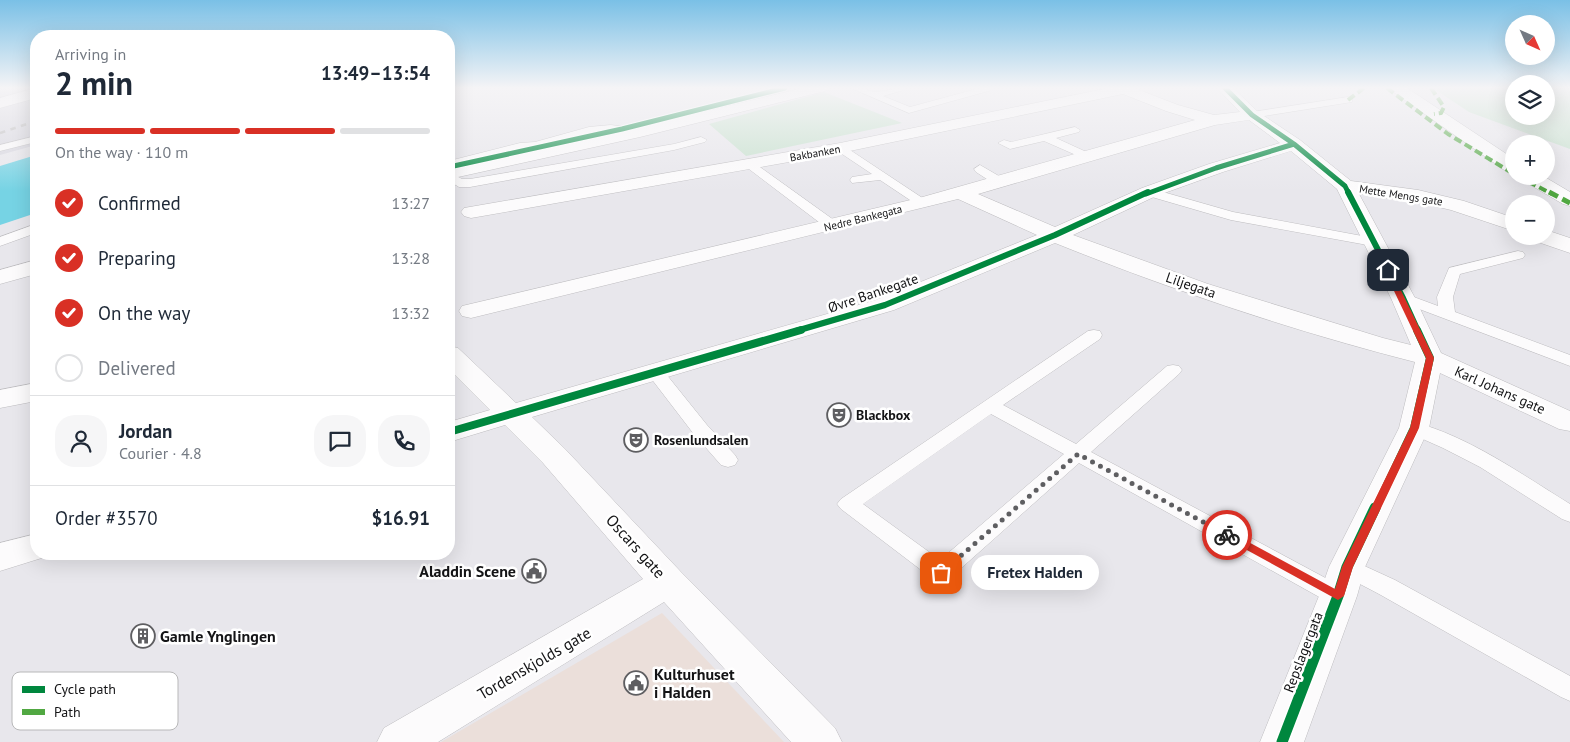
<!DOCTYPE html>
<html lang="en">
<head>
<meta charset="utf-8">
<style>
	body { margin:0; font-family:"PT Sans",sans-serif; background:#f6f6f7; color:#1f2937; height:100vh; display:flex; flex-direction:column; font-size:19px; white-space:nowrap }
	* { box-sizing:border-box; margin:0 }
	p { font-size:16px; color:#747a83 }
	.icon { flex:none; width:28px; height:28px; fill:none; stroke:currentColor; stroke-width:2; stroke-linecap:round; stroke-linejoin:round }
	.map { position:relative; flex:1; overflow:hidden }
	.sheet { position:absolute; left:30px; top:30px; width:425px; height:530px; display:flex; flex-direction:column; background:#fff; border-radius:20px; box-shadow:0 5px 20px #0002 }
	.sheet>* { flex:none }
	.needle { width:32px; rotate:135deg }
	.buttons { position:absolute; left:1505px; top:15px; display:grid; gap:10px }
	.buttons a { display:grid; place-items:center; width:50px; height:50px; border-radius:50%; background:#fff; box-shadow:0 5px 20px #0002; font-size:25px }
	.pin { position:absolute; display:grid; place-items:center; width:42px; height:42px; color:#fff; margin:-21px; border-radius:10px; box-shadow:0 2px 8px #0006 }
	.courier { position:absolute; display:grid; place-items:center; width:50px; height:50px; margin:-25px; border:4px solid #d93025; border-radius:50%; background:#fff; color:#222; box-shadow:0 1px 6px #0007 }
	.bubble { position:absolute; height:35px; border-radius:18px; background:#fff; box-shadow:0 5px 20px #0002; font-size:16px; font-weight:700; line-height:35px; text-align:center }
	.head em { font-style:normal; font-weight:700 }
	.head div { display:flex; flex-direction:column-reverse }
	.head { display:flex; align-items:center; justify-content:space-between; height:85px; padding:0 25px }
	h1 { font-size:32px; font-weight:700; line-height:38px }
	.bar { display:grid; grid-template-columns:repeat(4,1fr); gap:8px 5px; align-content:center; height:60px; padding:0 25px }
	.bar i { height:6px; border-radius:4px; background:#e0e1e3 }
	.bar .on { background:#d93025 }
	.bar p { grid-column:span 4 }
	.line { display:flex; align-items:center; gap:12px; padding:0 25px; border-top:1px solid #e0e1e3 }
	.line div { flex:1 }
	.round { display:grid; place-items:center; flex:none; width:52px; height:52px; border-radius:20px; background:#f6f6f7 }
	ol { padding:0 25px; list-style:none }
	li { display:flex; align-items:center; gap:15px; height:55px }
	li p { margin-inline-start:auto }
	li .icon { padding:5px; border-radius:50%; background:#d93025; color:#fff; stroke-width:4 }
	li:last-child { color:#747a83 }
	li i { width:28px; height:28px; border:2px solid #e0e1e3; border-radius:50% }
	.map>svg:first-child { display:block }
	.commercial { fill:#ebdfda }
	.built { fill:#d7d6df }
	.green { fill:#c7e1ce }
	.water { fill:#76d3e4 }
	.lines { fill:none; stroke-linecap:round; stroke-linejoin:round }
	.service-casing { stroke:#bdbcbf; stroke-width:1 }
	.minor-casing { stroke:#bdbcbf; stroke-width:1 }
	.tertiary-casing { stroke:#bdbcbf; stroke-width:1 }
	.service { fill:#fcfbfc; fill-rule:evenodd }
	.minor { fill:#fcfbfc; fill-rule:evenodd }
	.tertiary { fill:#fcfbfc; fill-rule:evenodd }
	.rail { stroke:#b8b7b8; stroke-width:2.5; stroke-dasharray:5.5 5.5; stroke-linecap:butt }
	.quiet-far1 { stroke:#51a842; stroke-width:4; stroke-dasharray:8 4; stroke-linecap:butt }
	.quiet { stroke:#51a842; stroke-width:5; stroke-dasharray:10 5; stroke-linecap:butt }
	.cycleway-far3-casing { stroke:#fff; stroke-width:7 }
	.cycleway-far2-casing { stroke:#fff; stroke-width:9 }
	.cycleway-far1-casing { stroke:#fff; stroke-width:11 }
	.cycleway-casing { stroke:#fff; stroke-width:14 }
	.cycleway-far3 { stroke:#00873e; stroke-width:5 }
	.cycleway-far2 { stroke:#00873e; stroke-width:6 }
	.cycleway-far1 { stroke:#00873e; stroke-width:8 }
	.cycleway { stroke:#00873e; stroke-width:11 }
	.route { fill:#d93025 }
	.done { stroke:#5e5e61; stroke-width:5; stroke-dasharray:0 9 }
	.labels { text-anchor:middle; stroke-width:5; stroke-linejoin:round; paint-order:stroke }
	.far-street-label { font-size:11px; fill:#141416; stroke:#fff }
	.street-label { font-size:14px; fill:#141416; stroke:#fff }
	.poi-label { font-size:14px; font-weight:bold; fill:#141416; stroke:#fff; text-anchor:start }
	.near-street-label { font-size:16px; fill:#141416; stroke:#fff }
	.near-poi-label { font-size:16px; font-weight:bold; fill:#141416; stroke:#fff; text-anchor:start }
	.key { fill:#fff; stroke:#b8b8b9; stroke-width:1 }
	.key-label { font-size:14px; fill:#141416 }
</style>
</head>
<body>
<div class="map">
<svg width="1570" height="742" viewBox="0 0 1570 742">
	<rect width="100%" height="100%" fill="#e8e7ec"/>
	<path class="commercial" d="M662 613 784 742H441Z"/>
	<path class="built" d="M0 88H36V145L0 155Z"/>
	<path class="green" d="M1433 88H1514V116H1546V88H1570V149L1469 112Z
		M824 92 902 123 746 156 709 124Z"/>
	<path class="water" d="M36 155V213L0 225V166Z"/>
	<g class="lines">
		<g class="service-casing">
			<path id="service" d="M851 88C862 87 869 92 876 92 886 91 895 88 906 88L904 90 883 96 910 107 980 88H994L992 90 909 113Z
				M1348 97 1352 98V102L1252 118 1247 115 1252 112Z
				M611 125 640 129 645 132 640 135 611 131 590 133 536 148 520 149 449 167V161L520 143 535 142 589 127Z
				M1075 127 1080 130 1079 132 1056 138 1093 155 1095 157 1093 159H1085L1044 141 1010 149 998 143 1004 140 1011 142Z
				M36 136V142L0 151V145Z
				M701 137 707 140 705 142 674 150 470 187H459L449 181V172L462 179H470L674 144Z
				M840 145 844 146 930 203 929 206H919L880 180 852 183 850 180 852 177 872 174 836 150 834 148Z
				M749 160 753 162 838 223 840 226 838 229H828L745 166 743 164 745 162Z
				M980 165 1004 179 1006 182 1004 185H996L976 172 974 169Z
				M1149 188 1233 212 1373 238 1380 242 1373 246 1231 220 1145 195 1143 192Z
				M36 224V233L0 246V237Z
				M1518 251 1523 252 1525 255 1523 258 1460 274 1453 297 1455 312 1570 355V366L1398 301 1395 298 1398 295 1403 293 1438 306 1437 297 1449 268Z
				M1094 330 1100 331 1102 335 1100 339 1003 405 1076 444 1167 366 1173 365 1179 366 1182 370 1179 374 1091 452 1346 589 1350 596 1346 603 1338 605 1330 603 1079 463 949 579 941 582 933 579 841 509 837 504 841 499 1088 331ZM991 414 1064 454 940 560 863 504Z
				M656 368 662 369 707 425 735 455 738 460 735 465 728 467 721 465 693 433 647 373 650 369Z
				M1414 422C1470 437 1521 474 1570 504V522L1562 519 1480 467 1443 448 1407 432 1404 428 1407 424Z
				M1347 558 1395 580 1570 676V701L1561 697 1379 594 1339 573 1336 567 1339 561Z"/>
		</g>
		<g class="minor-casing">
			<path id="minor" d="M36 88V98L0 108V98Z
				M1109 88H1134L1178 105 1214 115 1240 112 1217 88H1233L1258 112 1300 140 1351 181 1418 190 1464 201 1514 218V231L1451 210 1418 202 1359 194 1415 298 1441 353 1570 411V431L1559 429 1440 373 1429 428 1365 567 1357 596 1304 742H1260L1319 596 1329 567 1399 428 1415 362C1293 331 1172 290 1055 243L894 310 532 417 565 449 681 572 835 728 842 742H791L664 602 438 742H377L384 728 643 579 543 463 505 425 449 442V422L490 410 449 369V346L458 348 516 403 876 300 1037 235 958 199 471 318 462 316 459 311 462 306 919 198 1195 120 1166 111 1123 94 840 153 471 218 464 216 461 212 464 208 840 143ZM1249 120 1280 143 1209 164 1142 188 1055 227 978 194 1215 125ZM1291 151 1337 189 1391 298 1411 345 1383 338 1208 284 1073 235 1156 196 1223 172Z
				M1390 88H1407L1514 159V174L1507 172 1392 91Z
				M1520 176H1543L1570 192V206L1563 204 1522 180Z
				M1546 230 1570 238V253L1535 241 1532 236H1546Z
				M36 383V401L0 408V390Z
				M36 534V554H50L48 556 0 571V543Z"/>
		</g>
		<g class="tertiary-casing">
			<path id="tertiary" d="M803 88H828L825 91 640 137 449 179V167L640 127Z
				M36 260V274L0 284V270Z"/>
		</g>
		<use href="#service" class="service"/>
		<use href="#minor" class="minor"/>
		<use href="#tertiary" class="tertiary"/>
		<path class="rail" d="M0 133 36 121"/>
		<path class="quiet-far1" d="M1387 88 1448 134 1514 174
			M1431 88 1444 107 1441 113 1434 114
			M1348 100 1364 88
			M1518 176 1552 194"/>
		<path class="quiet" d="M1549 192 1570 203"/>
		<g class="cycleway-far3-casing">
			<path id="cycleway-far3" d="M1225 88 1252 115 1294 144 1345 186 1349 194
				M449 167 622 129 785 88
				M1146 194 1216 168 1294 144"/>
		</g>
		<g class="cycleway-far2-casing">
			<path id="cycleway-far2" d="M1348 192 1403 298 1418 331
				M796 331 885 305 1055 235 1148 192"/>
		</g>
		<g class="cycleway-far1-casing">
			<path id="cycleway-far1" d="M449 432 801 330
				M1375 510 1414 428 1430 358 1417 330"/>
		</g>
		<g class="cycleway-casing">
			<path id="cycleway" d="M1282 742 1338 596 1347 567 1375 508"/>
		</g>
		<use href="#cycleway-far3" class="cycleway-far3"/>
		<use href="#cycleway-far2" class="cycleway-far2"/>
		<use href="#cycleway-far1" class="cycleway-far1"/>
		<use href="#cycleway" class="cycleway"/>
	</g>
	<linearGradient id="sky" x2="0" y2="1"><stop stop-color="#7ac0e6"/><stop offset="0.46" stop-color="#f5f4f6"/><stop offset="1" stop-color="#f5f4f6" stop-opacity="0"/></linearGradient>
	<rect width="1570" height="191" fill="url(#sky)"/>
	<path class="route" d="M1388 268 1391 270 1434 358 1419 428 1353 567 1344 596 1338 600 1223 537 1222 535 1223 532H1230L1335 589 1342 567 1410 428 1426 358 1384 270Z"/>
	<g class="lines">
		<path class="done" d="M941 573 1078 454 1227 535"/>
	</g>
	<defs>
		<g id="theatre-ring" transform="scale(1.25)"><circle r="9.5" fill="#fff" stroke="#5e5e61" stroke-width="1.5"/><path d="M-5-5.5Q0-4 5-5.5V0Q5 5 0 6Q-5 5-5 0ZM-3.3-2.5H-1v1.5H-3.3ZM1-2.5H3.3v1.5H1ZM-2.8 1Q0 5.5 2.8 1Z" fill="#5e5e61"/></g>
		<g id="civic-ring" transform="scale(1.25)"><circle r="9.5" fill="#fff" stroke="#5e5e61" stroke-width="1.5"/><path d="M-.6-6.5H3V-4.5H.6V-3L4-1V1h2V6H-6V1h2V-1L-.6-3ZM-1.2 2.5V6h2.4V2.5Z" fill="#5e5e61"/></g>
		<g id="building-ring" transform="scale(1.25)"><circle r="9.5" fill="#fff" stroke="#5e5e61" stroke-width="1.5"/><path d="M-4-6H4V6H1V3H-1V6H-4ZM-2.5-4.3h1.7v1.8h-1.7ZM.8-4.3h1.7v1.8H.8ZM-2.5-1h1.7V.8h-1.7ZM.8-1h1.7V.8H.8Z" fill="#5e5e61"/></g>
	</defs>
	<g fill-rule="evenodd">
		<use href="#theatre-ring" x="839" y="415"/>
		<use href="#theatre-ring" x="636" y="440"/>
		<use href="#civic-ring" x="534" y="571"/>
		<use href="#building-ring" x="143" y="636"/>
		<use href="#civic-ring" x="636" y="683"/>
	</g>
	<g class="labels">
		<g class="far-street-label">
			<text transform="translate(815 153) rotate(-10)" y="4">Bakbanken</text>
			<text transform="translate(1401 195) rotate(9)" y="4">Mette Mengs gate</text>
			<text transform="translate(863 218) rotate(-14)" y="4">Nedre Bankegata</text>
		</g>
		<g class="street-label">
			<text transform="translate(1191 285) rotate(19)" y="5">Liljegata</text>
			<text transform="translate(873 293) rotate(-19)" y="5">Øvre Bankegate</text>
			<text transform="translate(1500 390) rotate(24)" y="5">Karl Johans gate</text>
			<text transform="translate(1303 652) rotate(-69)" y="5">Repslagergata</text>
		</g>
		<g class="poi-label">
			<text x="856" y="420">Blackbox</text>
			<text x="654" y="445">Rosenlundsalen</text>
		</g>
		<g class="near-street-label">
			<text transform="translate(636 546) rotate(48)" y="6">Oscars gate</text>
			<text transform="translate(534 663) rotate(-30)" y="6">Tordenskjolds gate</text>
		</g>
		<g class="near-poi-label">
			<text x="516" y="577" text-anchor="end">Aladdin Scene</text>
			<text x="160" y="642">Gamle Ynglingen</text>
			<text x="654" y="680">Kulturhuset<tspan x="654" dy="18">i Halden</tspan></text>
		</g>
	</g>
	<rect x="12" y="672" width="166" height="58" rx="8" class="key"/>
	<rect x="22" y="686" width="23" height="7" fill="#00873e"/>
	<rect x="22" y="709" width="23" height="6" fill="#51a842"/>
	<g class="key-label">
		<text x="54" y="694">Cycle path</text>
		<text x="54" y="717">Path</text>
	</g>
</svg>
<div class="buttons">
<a><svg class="needle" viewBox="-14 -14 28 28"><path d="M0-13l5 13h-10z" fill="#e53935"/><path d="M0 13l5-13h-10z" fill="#747a83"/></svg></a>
<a><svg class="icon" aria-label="layers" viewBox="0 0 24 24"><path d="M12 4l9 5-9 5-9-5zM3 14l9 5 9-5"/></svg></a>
<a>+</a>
<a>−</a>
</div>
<div class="pin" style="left:941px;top:573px;background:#ea580c"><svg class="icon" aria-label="bag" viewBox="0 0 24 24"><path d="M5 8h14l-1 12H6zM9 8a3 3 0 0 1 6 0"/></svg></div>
<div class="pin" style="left:1388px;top:270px;background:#1f2937"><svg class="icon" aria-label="home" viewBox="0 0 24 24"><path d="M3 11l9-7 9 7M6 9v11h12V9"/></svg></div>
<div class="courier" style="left:1227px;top:535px"><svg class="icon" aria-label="bike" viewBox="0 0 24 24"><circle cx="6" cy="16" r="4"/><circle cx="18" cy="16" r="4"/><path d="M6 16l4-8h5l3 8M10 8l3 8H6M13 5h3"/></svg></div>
<div class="bubble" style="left:971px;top:555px;width:128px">Fretex Halden</div>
<section class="sheet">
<div class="head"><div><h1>2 min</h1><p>Arriving in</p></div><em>13:49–13:54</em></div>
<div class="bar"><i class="on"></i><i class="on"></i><i class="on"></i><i></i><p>On the way · 110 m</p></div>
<ol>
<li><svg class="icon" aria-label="check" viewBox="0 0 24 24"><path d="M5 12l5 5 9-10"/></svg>Confirmed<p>13:27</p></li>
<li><svg class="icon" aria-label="check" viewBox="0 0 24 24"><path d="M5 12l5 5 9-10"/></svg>Preparing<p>13:28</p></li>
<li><svg class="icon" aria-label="check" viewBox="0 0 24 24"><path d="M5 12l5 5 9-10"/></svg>On the way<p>13:32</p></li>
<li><i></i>Delivered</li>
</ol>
<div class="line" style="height:90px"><a class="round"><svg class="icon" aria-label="person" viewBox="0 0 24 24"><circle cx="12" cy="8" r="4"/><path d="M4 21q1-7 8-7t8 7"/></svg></a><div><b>Jordan</b><p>Courier · 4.8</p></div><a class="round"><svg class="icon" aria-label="chat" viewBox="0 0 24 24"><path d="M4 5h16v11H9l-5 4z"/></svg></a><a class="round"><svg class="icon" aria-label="phone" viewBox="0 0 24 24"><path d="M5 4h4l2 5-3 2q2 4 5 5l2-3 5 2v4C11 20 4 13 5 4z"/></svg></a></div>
<div class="line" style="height:65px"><div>Order #3570</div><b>$16.91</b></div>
</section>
</div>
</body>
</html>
